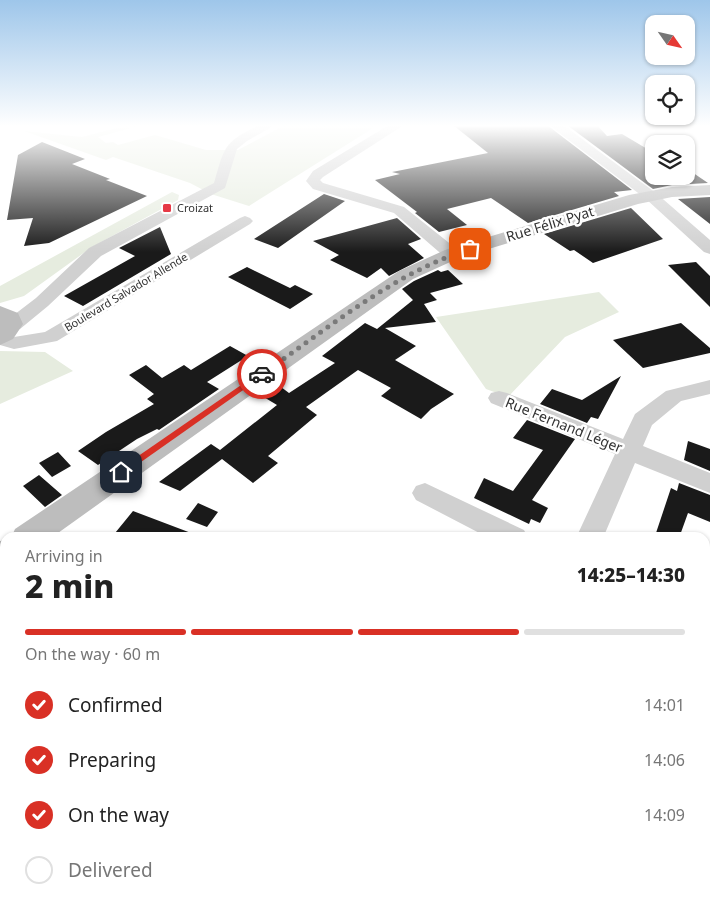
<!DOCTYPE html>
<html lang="en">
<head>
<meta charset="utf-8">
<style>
	body { margin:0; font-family:"Noto Sans",sans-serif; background:#f2f2f2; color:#222; height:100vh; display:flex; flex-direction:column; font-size:19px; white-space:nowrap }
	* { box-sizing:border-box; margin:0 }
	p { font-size:16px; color:#767676 }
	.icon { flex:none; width:28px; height:28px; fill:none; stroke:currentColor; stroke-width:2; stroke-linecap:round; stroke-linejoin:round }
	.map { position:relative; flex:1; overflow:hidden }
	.drawer { position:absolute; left:0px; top:532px; width:710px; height:376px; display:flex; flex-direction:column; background:#fff; border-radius:15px 15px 0 0; box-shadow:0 1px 4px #0004 }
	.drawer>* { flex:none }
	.needle { width:32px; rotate:124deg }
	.tools { position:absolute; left:645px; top:15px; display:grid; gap:10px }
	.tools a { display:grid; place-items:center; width:50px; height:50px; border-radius:10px; background:#fff; box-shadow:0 1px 4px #0004; font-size:25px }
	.pin { position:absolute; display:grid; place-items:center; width:42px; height:42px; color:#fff; margin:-21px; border-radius:10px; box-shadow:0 2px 8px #0006 }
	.courier { position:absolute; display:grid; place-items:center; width:50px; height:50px; margin:-25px; border:4px solid #d93025; border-radius:50%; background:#fff; color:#222; box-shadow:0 1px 6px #0007 }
	.summary em { font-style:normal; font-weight:800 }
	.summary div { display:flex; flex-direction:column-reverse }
	.summary { display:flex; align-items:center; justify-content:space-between; height:85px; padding:0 25px }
	h1 { font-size:32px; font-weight:800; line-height:38px }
	.bar { display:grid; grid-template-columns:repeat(4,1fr); gap:8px 5px; align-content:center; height:60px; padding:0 25px }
	.bar i { height:6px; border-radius:4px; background:#e0e0e0 }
	.bar .selected { background:#d93025 }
	.bar p { grid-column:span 4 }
	ol { padding:0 25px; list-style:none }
	li { display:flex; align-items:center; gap:15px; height:55px }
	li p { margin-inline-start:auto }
	li .icon { padding:5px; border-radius:50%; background:#d93025; color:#fff; stroke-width:4 }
	li:last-child { color:#767676 }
	li i { width:28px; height:28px; border:2px solid #e0e0e0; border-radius:50% }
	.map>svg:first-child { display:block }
	.green { fill:#e6ecdf }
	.building { fill:#1a1a1a }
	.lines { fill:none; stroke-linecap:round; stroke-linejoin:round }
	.street { fill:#d0d0d0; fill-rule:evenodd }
	.secondary { fill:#bdbdbd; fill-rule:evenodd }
	.route { fill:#d93025 }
	.done { stroke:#7a7a7a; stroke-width:5; stroke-dasharray:0 9 }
	.poi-dot { fill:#e63946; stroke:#fff; stroke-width:2 }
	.labels { text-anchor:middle; stroke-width:5; stroke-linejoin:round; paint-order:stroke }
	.far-poi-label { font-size:11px; fill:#333; stroke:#fff; text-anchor:start }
	.far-street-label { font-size:11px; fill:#333; stroke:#fff }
	.street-label { font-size:14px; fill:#333; stroke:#fff }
</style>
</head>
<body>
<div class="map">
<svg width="710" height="908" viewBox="0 0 710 908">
	<rect width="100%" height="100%" fill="#fff"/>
	<path class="green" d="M128 125H142L98 137 106 143 113 142 118 145 155 135 206 150H238L285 125H378L249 206 211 194 190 183 113 157 106 160 24 131 82 137Z
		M172 192 179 195 178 200 92 247 24 296 0 303V286Z
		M599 292 619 312 565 337 508 397 486 389 436 317Z
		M0 351 45 352 73 371 0 404Z"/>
	<path class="building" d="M453 125H547L632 190 614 192 619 196 528 223 491 198 447 209 467 225 439 232 415 213 417 212 375 180 400 174 392 172 488 153Z
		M567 125H597L607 136 622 134 654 153V176H686V168L708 183 672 185 653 189Z
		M42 142 85 159 72 164 110 179 106 180 147 196 49 243 24 246 33 218 7 220 18 155Z
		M324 194 345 201 278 248 254 239Z
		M710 197V224L678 199Z
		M631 208 663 239 593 263 574 250 570 251 544 234Z
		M397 218 421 239 408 244 424 258 389 276 381 268 367 278 330 260 339 255 313 241Z
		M160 227 171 254 83 306 64 296 135 256 119 248Z
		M696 262 710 276V307L668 265Z
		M247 267 290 288 295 285 313 294 290 309 228 277Z
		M438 270 441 272 448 270 463 284 430 293 437 300 424 304 436 322 385 328 416 346 395 360 454 394 431 409 421 419 381 396 391 388 358 370 306 407 317 415 268 456 278 463 253 483 222 459 180 491 159 482 211 444 220 450 277 405 257 393 273 381 289 393 335 363 322 356 365 323 377 329 413 300 402 289 414 281Z
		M681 323 710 348V353L643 368 613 340Z
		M230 346 248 356 207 382 219 389 159 430 157 429 137 439 98 465 78 451 106 432 154 404 147 399 154 394 129 375 146 365 162 378 184 365 191 370Z
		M621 376 598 419 591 417 587 423 540 404 552 389 582 400Z
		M527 420 575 439 532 500 548 508 540 523 531 519 529 524 474 498 484 478 513 491 543 450 513 438Z
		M688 441 710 449V471L684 460Z
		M58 452 71 466 52 477 39 463Z
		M39 475 62 495 45 507 23 486Z
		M679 483 710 495V522L688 513 679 538H666L656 533 671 488 677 491Z
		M198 503 218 512 207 527 186 519Z
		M133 511 199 536 198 538H111Z"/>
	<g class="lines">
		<path class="street" d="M259 125H275L247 141 237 149 225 188 101 256 48 306 20 329 13 331 6 329 3 325 6 321 36 298 89 248 214 183C225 146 223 143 259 125Z
			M389 125H404L323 177 320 180 323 183 404 207 458 250 460 254 458 258H446L394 213 313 189 306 181 313 171Z
			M549 125H563L656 193 710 240V254L704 252 646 199Z
			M245 216 250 218 253 221 250 224 57 341 14 349 0 345V333L14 337 45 332 240 218Z
			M710 380V394L681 401 652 425 643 446 710 473V493L635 463 603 538H576L615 454 491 403 488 398 491 393 499 391 507 393 623 439 635 414 666 391Z
			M425 483 524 530 528 538H489L416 500 412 493 416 486Z
			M705 615 710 617V645L705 643Z
			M705 881 710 883V908H688L686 904H705Z"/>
		<path class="secondary" d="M710 185V195L672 197 638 204 459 258 413 279 51 538H11L15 529 399 271 445 250 629 195 672 187Z
			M0 306 18 313 23 324 13 339 0 345Z
			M5 540V568L0 570V541Z"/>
	</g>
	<linearGradient id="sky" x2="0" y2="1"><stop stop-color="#9ec6ea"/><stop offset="0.5" stop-color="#fff"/><stop offset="1" stop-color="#fff" stop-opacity="0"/></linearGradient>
	<rect width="710" height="252" fill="url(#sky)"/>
	<path class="route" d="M260 372 266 374 124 474H118V470Z"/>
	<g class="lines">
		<path class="done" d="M262 374C326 330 395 272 470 249"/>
	</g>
	<rect class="poi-dot" x="162" y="203" width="10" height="10" rx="2.5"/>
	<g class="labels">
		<g class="far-poi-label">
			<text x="177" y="212">Croizat</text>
		</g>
		<g class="far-street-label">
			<text transform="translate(126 292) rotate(-31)" y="4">Boulevard Salvador Allende</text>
		</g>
		<g class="street-label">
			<text transform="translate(550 224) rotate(-17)" y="5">Rue Félix Pyat</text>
			<text transform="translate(564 425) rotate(22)" y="5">Rue Fernand Léger</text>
		</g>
	</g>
</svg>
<div class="tools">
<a><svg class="needle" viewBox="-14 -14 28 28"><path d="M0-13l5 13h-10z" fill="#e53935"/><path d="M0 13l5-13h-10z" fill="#767676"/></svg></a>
<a><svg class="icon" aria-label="locate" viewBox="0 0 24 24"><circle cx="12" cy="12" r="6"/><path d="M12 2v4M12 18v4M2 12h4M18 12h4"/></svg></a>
<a><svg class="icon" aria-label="layers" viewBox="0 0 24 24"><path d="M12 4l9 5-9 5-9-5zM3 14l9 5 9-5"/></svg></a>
</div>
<div class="pin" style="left:470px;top:249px;background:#ea580c"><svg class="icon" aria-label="bag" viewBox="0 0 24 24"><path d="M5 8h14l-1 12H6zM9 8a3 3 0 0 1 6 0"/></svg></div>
<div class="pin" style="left:121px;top:472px;background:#1f2937"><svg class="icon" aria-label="home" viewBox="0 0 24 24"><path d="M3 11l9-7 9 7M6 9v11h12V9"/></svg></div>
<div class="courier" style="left:262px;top:374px"><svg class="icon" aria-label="car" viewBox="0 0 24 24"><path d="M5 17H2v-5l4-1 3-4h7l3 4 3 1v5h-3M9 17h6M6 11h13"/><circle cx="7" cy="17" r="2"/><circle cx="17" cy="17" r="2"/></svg></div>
<section class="drawer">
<div class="summary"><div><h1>2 min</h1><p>Arriving in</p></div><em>14:25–14:30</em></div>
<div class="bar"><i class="selected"></i><i class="selected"></i><i class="selected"></i><i></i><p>On the way · 60 m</p></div>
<ol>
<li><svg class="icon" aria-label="check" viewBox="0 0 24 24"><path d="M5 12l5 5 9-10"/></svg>Confirmed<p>14:01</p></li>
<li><svg class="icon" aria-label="check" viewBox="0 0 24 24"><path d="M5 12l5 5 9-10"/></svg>Preparing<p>14:06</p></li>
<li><svg class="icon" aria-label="check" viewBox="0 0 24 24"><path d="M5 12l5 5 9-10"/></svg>On the way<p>14:09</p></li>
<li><i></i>Delivered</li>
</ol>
</section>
</div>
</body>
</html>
